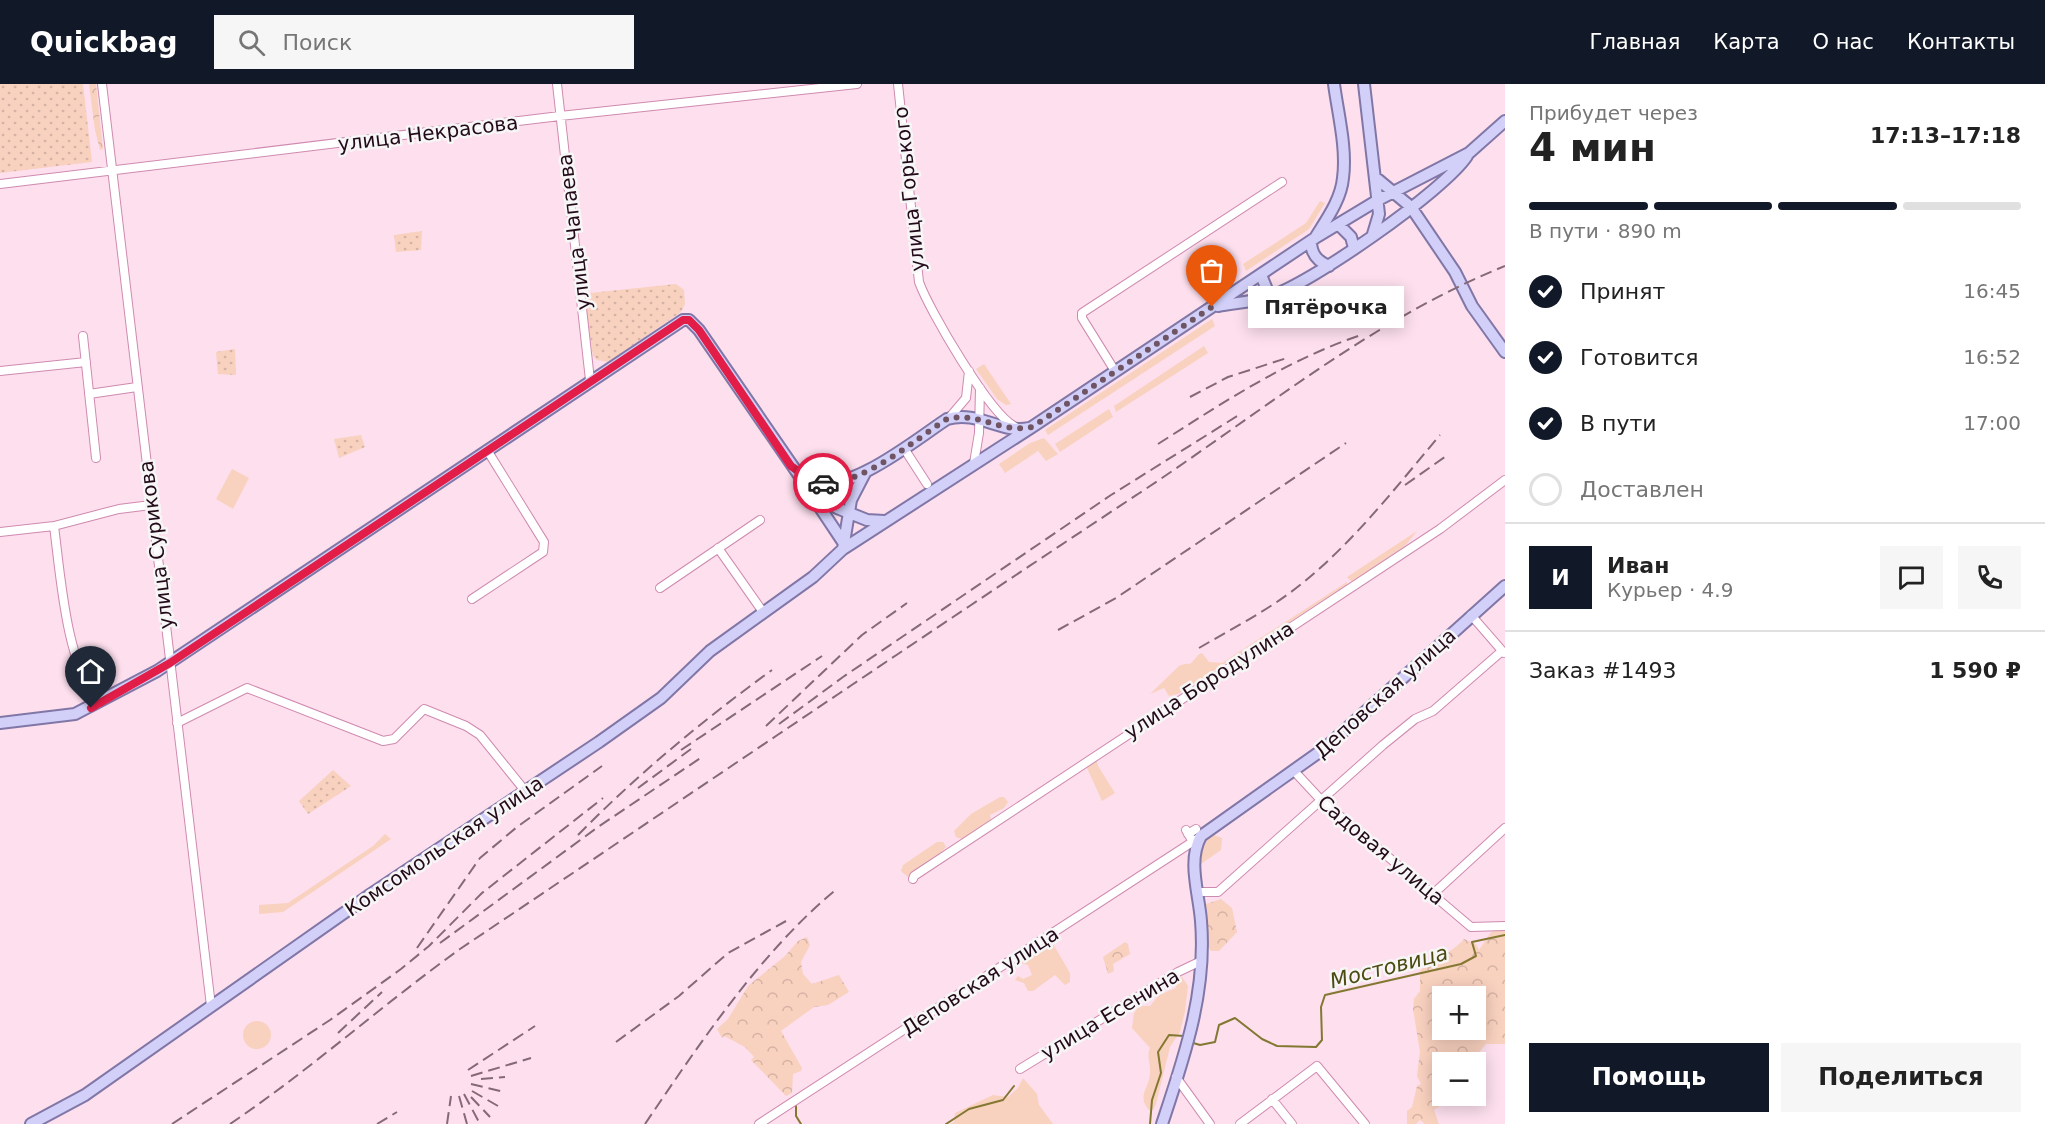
<!DOCTYPE html>
<html lang="ru">
<head>
<meta charset="utf-8">
<style>
	body { margin:0; font-family:"DejaVu Sans",sans-serif; background:#f6f6f6; color:#222; height:100vh; display:flex; flex-direction:column; font-size:22px; white-space:nowrap }
	* { box-sizing:border-box; margin:0 }
	p { font-size:20px; color:#767676 }
	.icon { flex:none; width:33px; height:33px; fill:none; stroke:currentColor; stroke-width:2; stroke-linecap:round; stroke-linejoin:round }
	.map { position:relative; flex:1; overflow:hidden }
	.drawer { display:flex; flex-direction:column; background:#fff; width:540px }
	.drawer>* { flex:none }
	.fabs { position:absolute; left:1432px; top:902px; display:grid; gap:12px }
	.fabs a { display:grid; place-items:center; width:54px; height:54px; border-radius:0px; background:#fff; box-shadow:0 3px 15px #0003; font-size:30px }
	.pin { position:absolute; display:grid; place-items:center; width:51px; height:51px; color:#fff; margin:-62px -26px; border-radius:50% 50% 50% 0; rotate:-45deg; box-shadow:0 0 6px #0007 }
	.pin .icon { rotate:45deg }
	.courier { position:absolute; display:grid; place-items:center; width:60px; height:60px; margin:-30px; border:4px solid #e11d48; border-radius:50%; background:#fff; color:#222; box-shadow:0 2px 8px #0007 }
	.bubble { position:absolute; height:42px; border-radius:0px; background:#fff; box-shadow:0 3px 15px #0003; font-size:20px; font-weight:800; line-height:42px; text-align:center }
	.summary em { font-style:normal; font-weight:800 }
	.summary div { display:flex; flex-direction:column-reverse }
	.summary { display:flex; align-items:center; justify-content:space-between; height:102px; padding:0 24px }
	h1 { font-size:39px; font-weight:800; line-height:45px }
	.bar { display:grid; grid-template-columns:repeat(4,1fr); gap:9px 6px; align-content:center; height:72px; padding:0 24px }
	.bar i { height:8px; border-radius:4px; background:#e0e0e0 }
	.bar .selected { background:#111827 }
	.bar p { grid-column:span 4 }
	.line { display:flex; align-items:center; gap:15px; padding:0 24px; border-top:2px solid #e0e0e0 }
	.line div { flex:1 }
	.round { display:grid; place-items:center; flex:none; width:63px; height:63px; border-radius:0px; background:#f6f6f6 }
	ol { padding:0 24px; list-style:none }
	li { display:flex; align-items:center; gap:18px; height:66px }
	li p { margin-inline-start:auto }
	li .icon { padding:6px; border-radius:50%; background:#111827; color:#fff; stroke-width:4 }
	li:last-child { color:#767676 }
	li i { width:33px; height:33px; border:3px solid #e0e0e0; border-radius:50% }
	.action { display:flex; gap:12px; margin-top:auto; padding:12px 24px }
	.action a { flex:1; height:69px; border-radius:0px; background:#111827; color:#fff; font-size:24px; font-weight:800; line-height:69px; text-align:center }
	.action a+a { background:#f6f6f6; color:#222 }
	header { display:flex; align-items:center; gap:36px; box-sizing:border-box; height:84px; padding:0 30px; background:#111827; color:#fff }
	header strong { font-size:28px }
	nav { display:flex; gap:33px; margin-inline-start:auto; font-size:21px }
	.search { width:420px; height:54px; background:#f6f6f6; display:flex; align-items:center; gap:15px; box-sizing:border-box; padding:0 21px; border-radius:0px; color:#767676; font-size:22px }
	main { display:flex; flex:1; min-height:0 }
	.map>svg:first-child { display:block }
	.green { fill:#f9d1bf }
	.forest { fill:url(#forest-crowns); fill-rule:evenodd }
	.park { fill:url(#park-dots) }
	.lines { fill:none; stroke-linecap:round; stroke-linejoin:round }
	.stream { stroke:#837831; stroke-width:2 }
	.minor-casing { stroke:#cf8aaf; stroke-width:10 }
	.major-casing { stroke:#8177a7; stroke-width:14 }
	.minor { stroke:#fff; stroke-width:8 }
	.major { stroke:#d2d0f8; stroke-width:10 }
	.rail { stroke:#846978; stroke-width:2; stroke-dasharray:12 6; stroke-linecap:butt }
	.done { stroke:#6f5564; stroke-width:6; stroke-dasharray:0 10.8 }
	.route { stroke:#e11d48; stroke-width:8 }
	.labels { text-anchor:middle; stroke-width:5; stroke-linejoin:round; paint-order:stroke }
	.street-label { font-size:20px; fill:#230a19; stroke:#f6f6f6 }
	.water-label { font-size:21px; font-style:italic; fill:#4d4a11; stroke:#f6f6f6 }
</style>
</head>
<body>
<header>
<strong>Quickbag</strong>
<div class="search"><svg class="icon" aria-label="search" viewBox="0 0 24 24"><circle cx="10" cy="10" r="6"/><path d="M15 15l6 6"/></svg>Поиск</div>
<nav><a>Главная</a><a>Карта</a><a>О нас</a><a>Контакты</a></nav>
</header>
<main>
<div class="map">
<svg width="1505" height="1040" viewBox="0 0 1505 1040">
	<defs>
		<pattern id="forest-crowns" width="20" height="18" patternUnits="userSpaceOnUse" patternTransform="scale(1.5)"><rect width="20" height="18" fill="#f9d1bf"/><path d="M2 6a3 3 0 1 1 6 0M12 15a3 3 0 1 1 6 0" fill="none" stroke="#d5b2a4"/></pattern>
		<pattern id="park-dots" width="8" height="8" patternUnits="userSpaceOnUse" patternTransform="scale(1.5)"><rect width="8" height="8" fill="#f9d1bf"/><path d="M2 2h.1M6 6h.1" fill="none" stroke="#d5b2a4" stroke-width="1.8" stroke-linecap="round"/></pattern>
	</defs>
	<rect width="100%" height="100%" fill="#fddfee"/>
	<path class="green" d="M1320 117 1325 119 1309 145 1246 187 1243 180 1306 139Z
		M1212 235 1215 242 1048 351 1045 346Z
		M1204 262 1208 269 1116 328 1114 322Z
		M984 280 1011 320 1006 321 997 315 976 285Z
		M1109 325 1113 333 1060 368 1055 360Z
		M1044 354 1058 370 1046 377 1038 367 1005 389 999 380 1030 359Z
		M232 385 249 394 233 425 216 415Z
		M1417 447 1405 462 1352 498 1347 493Z
		M1347 498V501L1178 610 1169 612 1164 604 1150 610 1179 582C1194 576 1186 586 1198 571L1202 569 1209 578 1222 579Z
		M1096 674 1098 682 1115 709 1102 717 1087 684Z
		M1000 713H1004L1008 718 1004 724 990 731 991 736 962 755 956 753 954 747 971 730Z
		M385 750 391 755 283 828 259 830V821L288 819 373 762Z
		M1214 751 1222 754 1221 766 1198 782C1201 768 1200 757 1214 751Z
		M937 758H943L946 763 934 776 908 793 901 787 903 781Z
		M1052 858 1070 889V898L1065 901 1055 891 1033 907H1028L1024 899 1015 896 1018 892 1023 895 1032 891 1028 881 1021 879 1015 884V879L1043 860Z
		M1178 892 1182 893 1188 902 1185 927 1180 948 1170 963 1156 1020 1153 1026H1149C1136 1012 1150 1003 1150 989 1151 980 1146 973 1150 964L1132 944 1134 929 1139 922H1150L1159 911 1176 904 1173 895Z
		M243 951a14 14 0 1 1 28 0a14 14 0 1 1-28 0Z
		M1023 994 1037 1010 1039 1021 1053 1040H950L954 1038 955 1029 993 1011 1008 1013 1018 1004Z"/>
	<path class="forest" d="M89 0H96L103 65 100 66 95 46Z
		M1221 815 1232 824 1237 848 1219 867H1211L1207 861 1206 820Z
		M1505 845V960H1486L1471 978H1443L1444 1011 1441 1021 1434 1026 1439 1040H1425L1420 1036 1416 1040H1407V1027L1412 1023 1417 1002 1421 1000 1417 992 1420 968 1413 925 1414 915 1420 907V887C1432 873 1449 872 1464 855L1476 860 1479 866 1491 848ZM1443 912H1476V945H1443Z
		M807 853 810 861 801 878 803 890 812 900 839 891 849 908 828 921 814 923 781 947 802 984 801 987 793 990 792 1009 786 1012 751 976 754 973 745 963 724 952 722 954 717 945 728 935 748 902 785 872 798 857Z
		M1125 858 1128 860 1130 870 1113 880 1114 887 1108 890 1103 873Z"/>
	<path class="park" d="M0 0H83L92 78 0 89Z
		M422 147 421 166 396 168 394 151Z
		M676 200 684 206 685 220 681 228 608 278 597 276 593 272 585 217 590 209Z
		M235 265 236 291 218 290 216 268Z
		M361 351 365 363 339 374 334 355Z
		M333 686 351 702 308 730 299 717Z"/>
	<g class="lines">
		<path class="stream" d="M1190 958 1200 961 1215 958 1219 941 1235 934 1262 955 1277 962 1316 963 1322 956 1321 923 1325 911 1461 880 1476 872 1472 858 1505 851
			M796 1022V1032L801 1040
			M946 1040 969 1025 1003 1016 1014 1002
			M1150 1040 1152 1016 1161 989 1158 968 1169 951 1184 952"/>
		<g class="minor-casing">
			<path id="minor" d="M102 0 211 922
				M557 0 590 296
				M898 0 919 198C929 226 990 330 1014 342
				M0 100 560 32 857 0
				M83 252 96 374
				M0 287 86 278
				M1115 287 1082 234V229L1282 98
				M89 310 137 303
				M949 334 966 314 969 287
				M907 369 927 400
				M974 379 979 349 980 304
				M54 442C61 496 66 576 98 620
				M0 448 54 442 119 425 151 421
				M718 464 763 528
				M660 504 760 436
				M472 515 543 468 544 458 487 366
				M1471 531 1504 569
				M177 639 247 604 383 657 394 655 424 625 466 642 480 651 526 708
				M1294 687 1321 716 1471 843 1505 842
				M1186 746 1193 758
				M1188 750 1196 745
				M913 795 914 792 1440 445 1505 396
				M1198 808H1218L1383 661 1415 635 1433 627 1502 567
				M1433 810 1505 744
				M1020 985 1178 888 1201 877
				M1176 993 1210 1040
				M1272 1015 1292 1040
				M759 1040 1200 753
				M1240 1040 1317 982 1365 1040"/>
		</g>
		<g class="major-casing">
			<path id="major" d="M1364 0 1379 130 1373 150
				M1375 93 1411 123 1455 188 1472 222 1505 268
				M1339 141 1351 153 1354 164
				M1315 154C1326 136 1341 116 1343 94 1347 64 1338 30 1334 0
				M1311 157C1311 170 1317 177 1329 182
				M1261 191 1270 213
				M1218 222C1234 219 1252 218 1268 213 1308 202 1445 106 1467 72
				M801 389C804 392 809 396 813 397 847 412 918 354 947 335 979 326 1000 350 1029 344
				M811 410 843 458
				M843 465 851 416 865 389
				M0 639 75 630 157 587 683 236H689L699 246 805 400 837 424 867 436 884 437
				M31 1040 85 1011 371 810 599 658 661 614 710 567 813 493 843 465 1032 343 1315 154 1378 116 1469 69 1505 37
				M1162 1040C1184 974 1207 908 1201 837 1199 809 1187 777 1201 752L1325 664 1505 502"/>
		</g>
		<use href="#minor" class="minor"/>
		<use href="#major" class="major"/>
		<path class="rail" d="M1190 313 1228 293 1287 274
			M1158 360C1224 318 1287 276 1361 251
			M1405 401 1449 370
			M1058 546 1116 514 1346 359
			M1199 564C1233 544 1269 526 1300 501 1354 458 1396 403 1440 351
			M779 640 843 593 1111 411 1242 329
			M766 642 862 551 907 519
			M681 666 822 572
			M638 704 691 665
			M578 751C638 690 703 636 772 586
			M440 859 598 743 702 673
			M417 864 480 774 517 743 602 682
			M338 949 382 908
			M616 958 679 912 728 869 786 837
			M468 986 535 942
			M471 992 531 974
			M481 995 505 993
			M471 1000 504 1008
			M472 1007 498 1022
			M464 1010 480 1040
			M459 1012 467 1040
			M471 1013 490 1033
			M172 1040 330 936 401 885 429 862 482 809 603 714
			M230 1040C310 986 382 921 460 865 686 713 911 560 1138 410 1258 331 1371 236 1505 182
			M377 1040 397 1028
			M447 1040 451 1012
			M645 1040C700 959 762 866 838 804"/>
	</g>
	<g class="lines">
		<path class="done" d="M823 399C864 400 913 357 947 335 977 327 1002 350 1032 343L1212 223"/>
		<path class="route" d="M91 624 170 579 683 236H689L699 246 791 382 813 398 823 399"/>
	</g>
	<g class="labels">
		<g class="street-label">
			<text transform="translate(428 49) rotate(-7)" y="7">улица Некрасова</text>
			<text transform="translate(909 105) rotate(-96)" y="7">улица Горького</text>
			<text transform="translate(574 148) rotate(-97)" y="7">улица Чапаева</text>
			<text transform="translate(156 461) rotate(-97)" y="7">улица Сурикова</text>
			<text transform="translate(1209 596) rotate(-33)" y="7">улица Бородулина</text>
			<text transform="translate(1385 609) rotate(-42)" y="7">Деповская улица</text>
			<text transform="translate(444 762) rotate(-34)" y="7">Комсомольская улица</text>
			<text transform="translate(1381 766) rotate(40)" y="7">Садовая улица</text>
			<text transform="translate(980 897) rotate(-33)" y="7">Деповская улица</text>
			<text transform="translate(1110 930) rotate(-31)" y="7">улица Есенина</text>
		</g>
		<g class="water-label">
			<text transform="translate(1389 883) rotate(-14)" y="7">Мостовица</text>
		</g>
	</g>
</svg>
<div class="fabs">
<a>+</a>
<a>−</a>
</div>
<div class="pin" style="left:1212px;top:223px;background:#ea580c"><svg class="icon" aria-label="bag" viewBox="0 0 24 24"><path d="M5 8h14l-1 12H6zM9 8a3 3 0 0 1 6 0"/></svg></div>
<div class="pin" style="left:91px;top:624px;background:#1f2937"><svg class="icon" aria-label="home" viewBox="0 0 24 24"><path d="M3 11l9-7 9 7M6 9v11h12V9"/></svg></div>
<div class="courier" style="left:823px;top:399px"><svg class="icon" aria-label="car" viewBox="0 0 24 24"><path d="M5 17H2v-5l4-1 3-4h7l3 4 3 1v5h-3M9 17h6M6 11h13"/><circle cx="7" cy="17" r="2"/><circle cx="17" cy="17" r="2"/></svg></div>
<div class="bubble" style="left:1248px;top:202px;width:156px">Пятёрочка</div>
</div>
<section class="drawer">
<div class="summary"><div><h1>4 мин</h1><p>Прибудет через</p></div><em>17:13–17:18</em></div>
<div class="bar"><i class="selected"></i><i class="selected"></i><i class="selected"></i><i></i><p>В пути · 890 m</p></div>
<ol>
<li><svg class="icon" aria-label="check" viewBox="0 0 24 24"><path d="M5 12l5 5 9-10"/></svg>Принят<p>16:45</p></li>
<li><svg class="icon" aria-label="check" viewBox="0 0 24 24"><path d="M5 12l5 5 9-10"/></svg>Готовится<p>16:52</p></li>
<li><svg class="icon" aria-label="check" viewBox="0 0 24 24"><path d="M5 12l5 5 9-10"/></svg>В пути<p>17:00</p></li>
<li><i></i>Доставлен</li>
</ol>
<div class="line" style="height:108px"><b class="round" style="background:#111827;color:#fff">И</b><div><b>Иван</b><p>Курьер · 4.9</p></div><a class="round"><svg class="icon" aria-label="chat" viewBox="0 0 24 24"><path d="M4 5h16v11H9l-5 4z"/></svg></a><a class="round"><svg class="icon" aria-label="phone" viewBox="0 0 24 24"><path d="M5 4h4l2 5-3 2q2 4 5 5l2-3 5 2v4C11 20 4 13 5 4z"/></svg></a></div>
<div class="line" style="height:78px"><div>Заказ #1493</div><b>1 590 ₽</b></div>
<div class="action"><a>Помощь</a><a>Поделиться</a></div>
</section>
</main>
</body>
</html>
